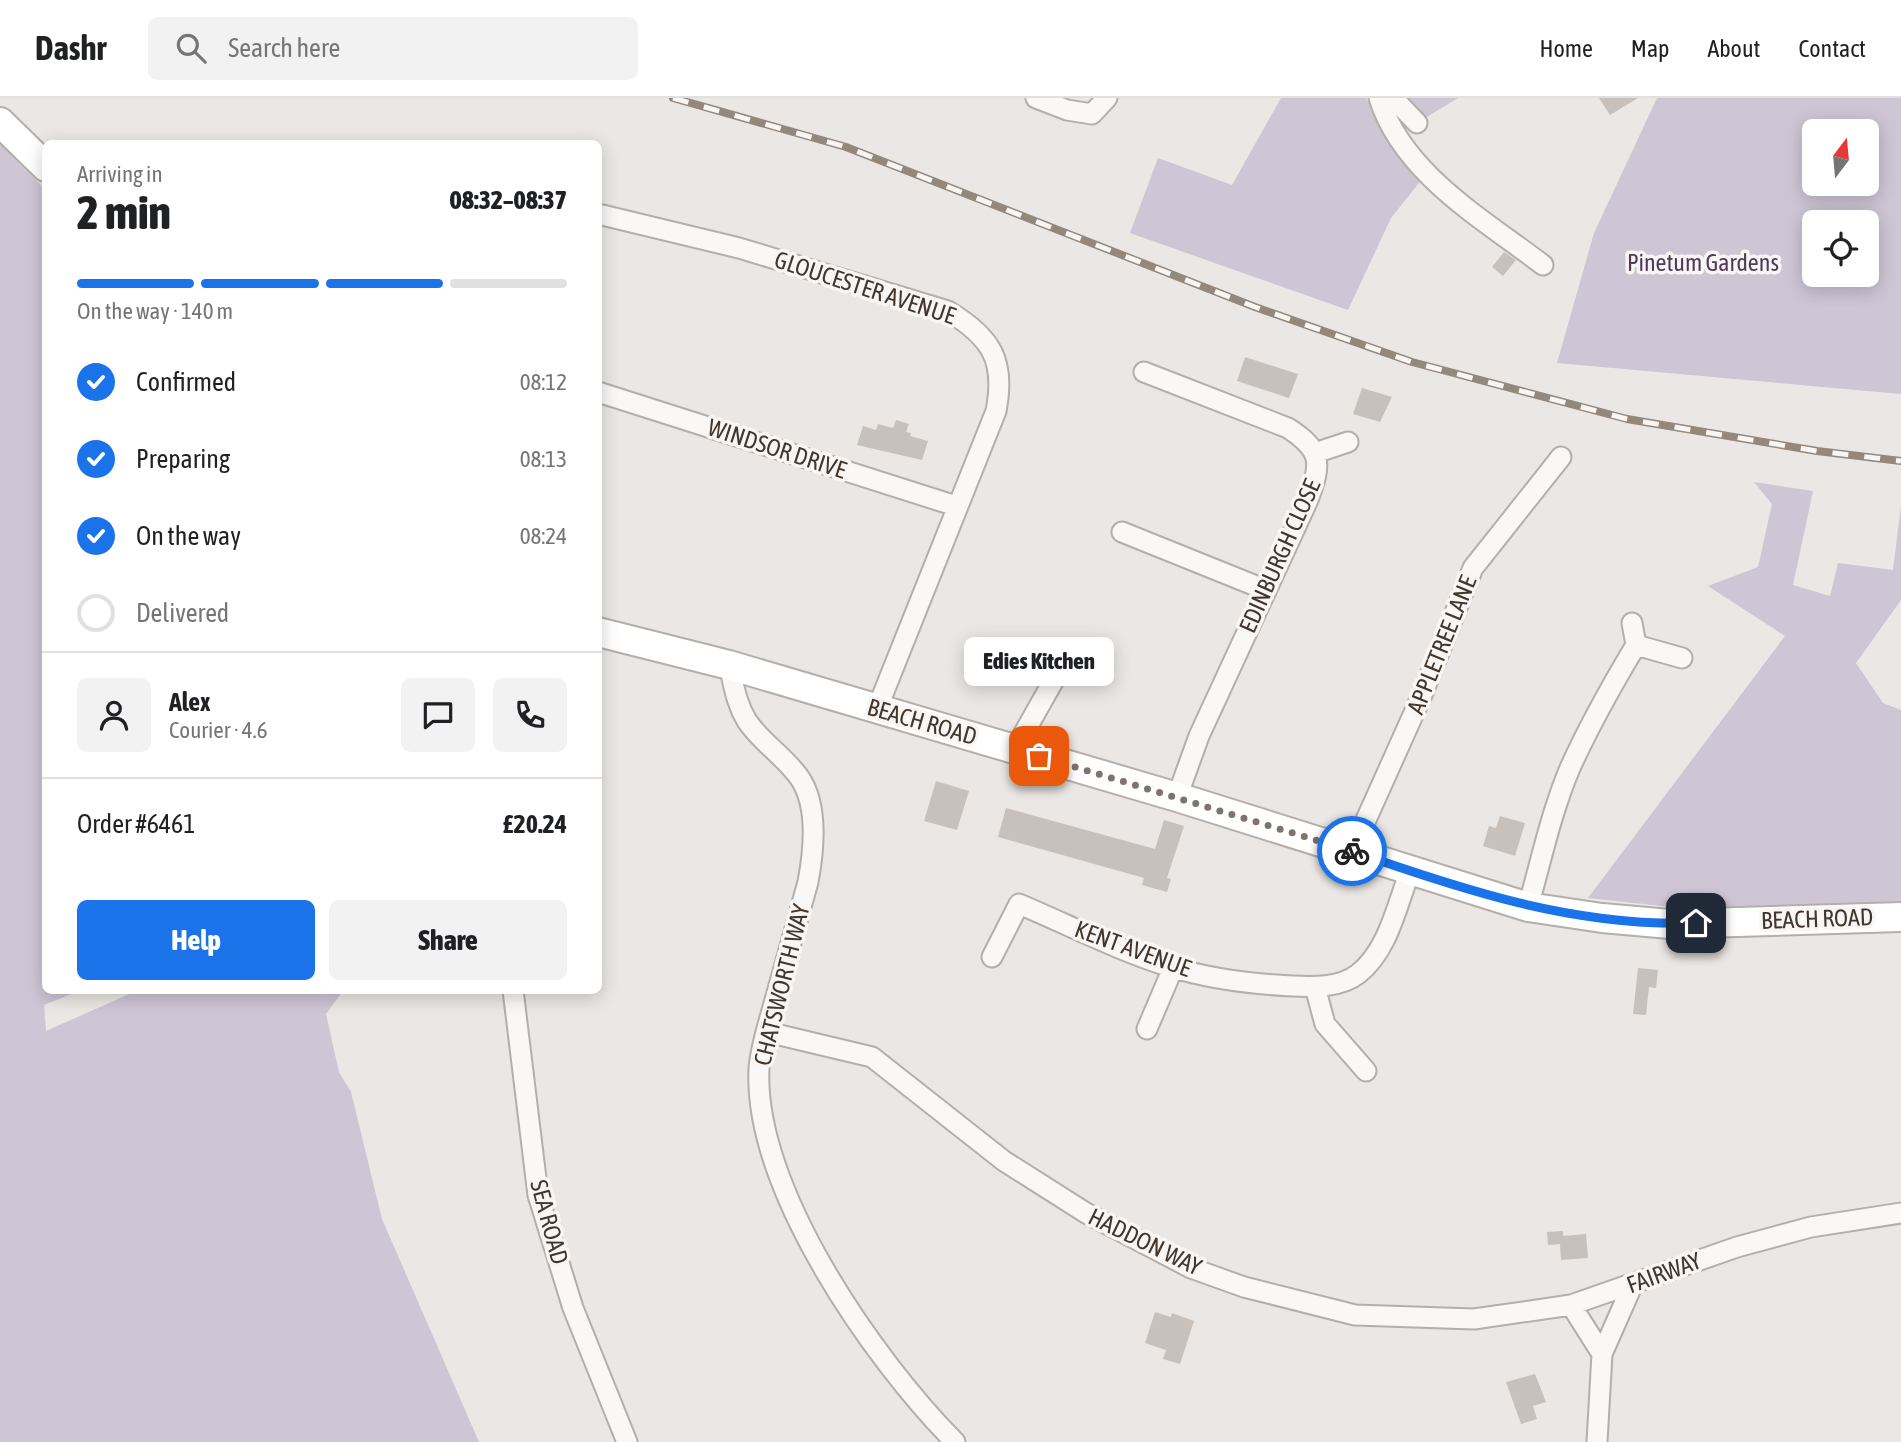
<!DOCTYPE html>
<html lang="en">
<head>
<meta charset="utf-8">
<style>
	body { margin:0; font-family:"Asap Condensed",sans-serif; background:#f2f2f2; color:#202124; height:100vh; display:flex; flex-direction:column; font-size:26px; white-space:nowrap }
	* { box-sizing:border-box; margin:0 }
	p { font-size:23px; color:#757577 }
	.icon { flex:none; width:38px; height:38px; fill:none; stroke:currentColor; stroke-width:2; stroke-linecap:round; stroke-linejoin:round }
	.map { position:relative; flex:1; overflow:hidden }
	.panel { position:absolute; left:42px; top:42px; width:560px; height:854px; display:flex; flex-direction:column; background:#fff; border-radius:10px; box-shadow:0 4px 18px #0003 }
	.panel>* { flex:none }
	.needle { width:46px; rotate:16deg }
	.controls { position:absolute; left:1802px; top:21px; display:grid; gap:14px }
	.controls a { display:grid; place-items:center; width:77px; height:77px; border-radius:10px; background:#fff; box-shadow:0 4px 18px #0003; font-size:35px }
	.pin { position:absolute; display:grid; place-items:center; width:60px; height:60px; color:#fff; margin:-30px; border-radius:14px; box-shadow:0 4px 10px #0006 }
	.courier { position:absolute; display:grid; place-items:center; width:70px; height:70px; margin:-35px; border:5px solid #1a73e8; border-radius:50%; background:#fff; color:#222; box-shadow:0 2px 9px #0007 }
	.bubble { position:absolute; height:49px; border-radius:10px; background:#fff; box-shadow:0 4px 18px #0003; font-size:23px; font-weight:800; line-height:49px; text-align:center }
	.summary em { font-style:normal; font-weight:800 }
	.summary div { display:flex; flex-direction:column-reverse }
	.summary { display:flex; align-items:center; justify-content:space-between; height:119px; padding:0 35px }
	h1 { font-size:46px; font-weight:800; line-height:52px }
	.bar { display:grid; grid-template-columns:repeat(4,1fr); gap:10px 7px; align-content:center; height:84px; padding:0 35px }
	.bar i { height:9px; border-radius:5px; background:#e0e0e0 }
	.bar .selected { background:#1a73e8 }
	.bar p { grid-column:span 4 }
	.line { display:flex; align-items:center; gap:18px; padding:0 35px; border-top:2px solid #e0e0e0 }
	.line div { flex:1 }
	.round { display:grid; place-items:center; flex:none; width:74px; height:74px; border-radius:10px; background:#f2f2f2 }
	ol { padding:0 35px; list-style:none }
	li { display:flex; align-items:center; gap:21px; height:77px }
	li p { margin-inline-start:auto }
	li .icon { padding:7px; border-radius:50%; background:#1a73e8; color:#fff; stroke-width:4 }
	li:last-child { color:#757577 }
	li i { width:38px; height:38px; border:4px solid #e0e0e0; border-radius:50% }
	.button { display:flex; gap:14px; margin-top:auto; padding:14px 35px }
	.button a { flex:1; height:80px; border-radius:10px; background:#1a73e8; color:#fff; font-size:28px; font-weight:800; line-height:80px; text-align:center }
	.button a+a { background:#f2f2f2; color:#202124 }
	header { display:flex; align-items:center; gap:42px; box-sizing:border-box; height:98px; padding:0 35px; background:#fff; border-bottom:2px solid #e0e0e0 }
	header strong { font-size:33px }
	nav { display:flex; gap:38px; margin-inline-start:auto; font-size:24px }
	.search { width:490px; height:63px; background:#f2f2f2; display:flex; align-items:center; gap:18px; box-sizing:border-box; padding:0 24px; border-radius:10px; color:#757577; font-size:26px }
	.map>svg:first-child { display:block }
	.green { fill:#cec5d5; fill-rule:evenodd }
	.building { fill:#c8c1bb }
	.lines { fill:none; stroke-linecap:round; stroke-linejoin:round }
	.street-casing { stroke:#b5aea9; stroke-width:23 }
	.secondary-casing { stroke:#b5aea9; stroke-width:32 }
	.street { stroke:#f9f8f6; stroke-width:19 }
	.secondary { stroke:#fff; stroke-width:28 }
	.rail-casing { stroke:#94887d; stroke-width:8 }
	.rail { stroke:#f8f5f3; stroke-width:5; stroke-dasharray:16; stroke-linecap:butt }
	.done { stroke:#7e746c; stroke-width:7; stroke-dasharray:0 12.6 }
	.route { stroke:#1a73e8; stroke-width:9 }
	.labels { text-anchor:middle; stroke-width:7; stroke-linejoin:round; paint-order:stroke }
	.park-label { font-size:24px; fill:#51395e; stroke:#f8f5f3 }
	.street-label { font-size:24px; fill:#43362c; stroke:#f8f5f3 }
</style>
</head>
<body>
<header>
<strong>Dashr</strong>
<div class="search"><svg class="icon" aria-label="search" viewBox="0 0 24 24"><circle cx="10" cy="10" r="6"/><path d="M15 15l6 6"/></svg>Search here</div>
<nav><a>Home</a><a>Map</a><a>About</a><a>Contact</a></nav>
</header>
<div class="map">
<svg width="1901" height="1344" viewBox="0 0 1901 1344">
	<rect width="100%" height="100%" fill="#ebe7e4"/>
	<path class="green" d="M1281 0H1366L1379 23 1423 80 1391 120 1348 212 1130 135 1158 60 1232 87Z
		M1393 0H1458L1417 25Z
		M1657 0H1901V296L1557 265 1594 135ZM1815 33H1867V86H1815ZM1815 124H1867V177H1815Z
		M0 46 45 91 46 892 79 893 44 907 46 933 136 893H343L326 916 339 974 351 994 382 1121 479 1344H0Z
		M1754 384 1813 393 1793 487 1830 498 1838 465 1893 472 1901 408V502L1856 565 1883 605 1901 612V803L1782 809 1662 808 1588 800 1785 538 1708 488 1758 469 1772 406Z"/>
	<path class="building" d="M1599 0H1638L1610 17Z
		M1504 154 1516 162 1503 178 1492 169Z
		M1245 259 1298 276 1289 300 1237 283Z
		M1362 290 1392 299 1380 324 1353 316Z
		M896 322 909 326 906 334 911 335 910 338 928 343 922 362 857 347 863 328 876 332 878 326 893 330Z
		M936 683 969 693 957 732 924 723Z
		M1006 710 1155 751 1164 722 1184 728 1167 780 1171 781 1167 794 1142 787 1144 780 998 739Z
		M1500 718 1525 725 1515 758 1483 748 1489 728 1496 730Z
		M1638 870 1658 872 1656 890 1649 889 1646 917 1633 916Z
		M1563 1133V1138L1586 1136 1588 1160 1561 1162 1560 1146 1548 1147 1547 1134Z
		M1155 1214 1171 1219 1172 1215 1194 1223 1180 1266 1163 1261 1166 1252 1145 1245Z
		M1535 1276 1546 1304 1533 1308 1537 1321 1521 1326 1506 1284Z"/>
	<g class="lines">
		<g class="street-casing">
			<path id="street" d="M1036 0 1067 12 1092 16 1107 0
				M1379 0C1403 76 1483 121 1543 167
				M1393 0 1417 25
				M598 116 739 150 948 213C991 239 1006 262 996 313L877 611
				M1144 274 1288 330C1322 352 1322 365 1308 402L1199 638 1177 699
				M598 294 956 408
				M1315 355 1348 344
				M1122 434 1266 492
				M1632 525 1636 547
				M1636 547 1682 560
				M729 567C734 588 736 605 747 623 761 644 784 658 799 679 819 707 814 752 808 784 797 823 786 863 775 902 769 924 761 947 759 970 753 1090 873 1261 955 1344
				M1015 651 1055 580
				M1352 753 1422 597 1473 470 1561 359
				M1528 809C1541 763 1551 715 1570 670 1589 628 1612 587 1636 547
				M992 859 1019 806C1069 827 1119 853 1171 869 1210 881 1251 886 1292 888 1313 889 1340 890 1358 876 1388 853 1397 807 1410 773
				M1315 889 1325 926 1366 973
				M513 892 538 1097 573 1210 627 1344
				M1147 931 1173 870
				M767 934 872 959 1004 1063 1086 1115 1191 1170 1244 1189 1355 1217 1474 1221 1571 1207 1737 1149 1811 1129 1901 1115
				M1571 1207 1602 1256 1597 1344
				M1602 1256 1632 1188"/>
		</g>
		<g class="secondary-casing">
			<path id="secondary" d="M0 24 46 69
				M598 534 729 567 1177 699 1528 809 1602 820 1670 826 1901 819"/>
		</g>
		<use href="#street" class="street"/>
		<use href="#secondary" class="secondary"/>
		<g class="rail-casing">
			<path id="rail" d="M673 0 846 49 1255 209 1412 264 1627 321 1817 353 1901 363"/>
		</g>
		<use href="#rail" class="rail"/>
	</g>
	<g class="lines">
		<path class="done" d="M1039 658 1352 753"/>
		<path class="route" d="M1352 753C1463 792 1575 829 1696 825"/>
	</g>
	<g class="labels">
		<g class="park-label">
			<text x="1703" y="173">Pinetum Gardens</text>
		</g>
		<g class="street-label">
			<text transform="translate(865 190) rotate(18)" y="8">GLOUCESTER AVENUE</text>
			<text transform="translate(777 351) rotate(18)" y="8">WINDSOR DRIVE</text>
			<text transform="translate(1280 458) rotate(-66)" y="8">EDINBURGH CLOSE</text>
			<text transform="translate(1442 547) rotate(-68)" y="8">APPLETREE LANE</text>
			<text transform="translate(922 624) rotate(16)" y="8">BEACH ROAD</text>
			<text transform="translate(1817 821) rotate(-2)" y="8">BEACH ROAD</text>
			<text transform="translate(1133 851) rotate(20)" y="8">KENT AVENUE</text>
			<text transform="translate(782 887) rotate(-76)" y="8">CHATSWORTH WAY</text>
			<text transform="translate(549 1124) rotate(75)" y="8">SEA ROAD</text>
			<text transform="translate(1145 1144) rotate(26)" y="8">HADDON WAY</text>
			<text transform="translate(1664 1175) rotate(-20)" y="8">FAIRWAY</text>
		</g>
	</g>
</svg>
<div class="controls">
<a><svg class="needle" viewBox="-14 -14 28 28"><path d="M0-13l5 13h-10z" fill="#e53935"/><path d="M0 13l5-13h-10z" fill="#757577"/></svg></a>
<a><svg class="icon" aria-label="locate" viewBox="0 0 24 24"><circle cx="12" cy="12" r="6"/><path d="M12 2v4M12 18v4M2 12h4M18 12h4"/></svg></a>
</div>
<div class="pin" style="left:1039px;top:658px;background:#ea580c"><svg class="icon" aria-label="bag" viewBox="0 0 24 24"><path d="M5 8h14l-1 12H6zM9 8a3 3 0 0 1 6 0"/></svg></div>
<div class="pin" style="left:1696px;top:825px;background:#1f2937"><svg class="icon" aria-label="home" viewBox="0 0 24 24"><path d="M3 11l9-7 9 7M6 9v11h12V9"/></svg></div>
<div class="courier" style="left:1352px;top:753px"><svg class="icon" aria-label="bike" viewBox="0 0 24 24"><circle cx="6" cy="16" r="4"/><circle cx="18" cy="16" r="4"/><path d="M6 16l4-8h5l3 8M10 8l3 8H6M13 5h3"/></svg></div>
<div class="bubble" style="left:964px;top:539px;width:150px">Edies Kitchen</div>
<section class="panel">
<div class="summary"><div><h1>2 min</h1><p>Arriving in</p></div><em>08:32–08:37</em></div>
<div class="bar"><i class="selected"></i><i class="selected"></i><i class="selected"></i><i></i><p>On the way · 140 m</p></div>
<ol>
<li><svg class="icon" aria-label="check" viewBox="0 0 24 24"><path d="M5 12l5 5 9-10"/></svg>Confirmed<p>08:12</p></li>
<li><svg class="icon" aria-label="check" viewBox="0 0 24 24"><path d="M5 12l5 5 9-10"/></svg>Preparing<p>08:13</p></li>
<li><svg class="icon" aria-label="check" viewBox="0 0 24 24"><path d="M5 12l5 5 9-10"/></svg>On the way<p>08:24</p></li>
<li><i></i>Delivered</li>
</ol>
<div class="line" style="height:126px"><a class="round"><svg class="icon" aria-label="person" viewBox="0 0 24 24"><circle cx="12" cy="8" r="4"/><path d="M4 21q1-7 8-7t8 7"/></svg></a><div><b>Alex</b><p>Courier · 4.6</p></div><a class="round"><svg class="icon" aria-label="chat" viewBox="0 0 24 24"><path d="M4 5h16v11H9l-5 4z"/></svg></a><a class="round"><svg class="icon" aria-label="phone" viewBox="0 0 24 24"><path d="M5 4h4l2 5-3 2q2 4 5 5l2-3 5 2v4C11 20 4 13 5 4z"/></svg></a></div>
<div class="line" style="height:91px"><div>Order #6461</div><b>£20.24</b></div>
<div class="button"><a>Help</a><a>Share</a></div>
</section>
</div>
</body>
</html>
